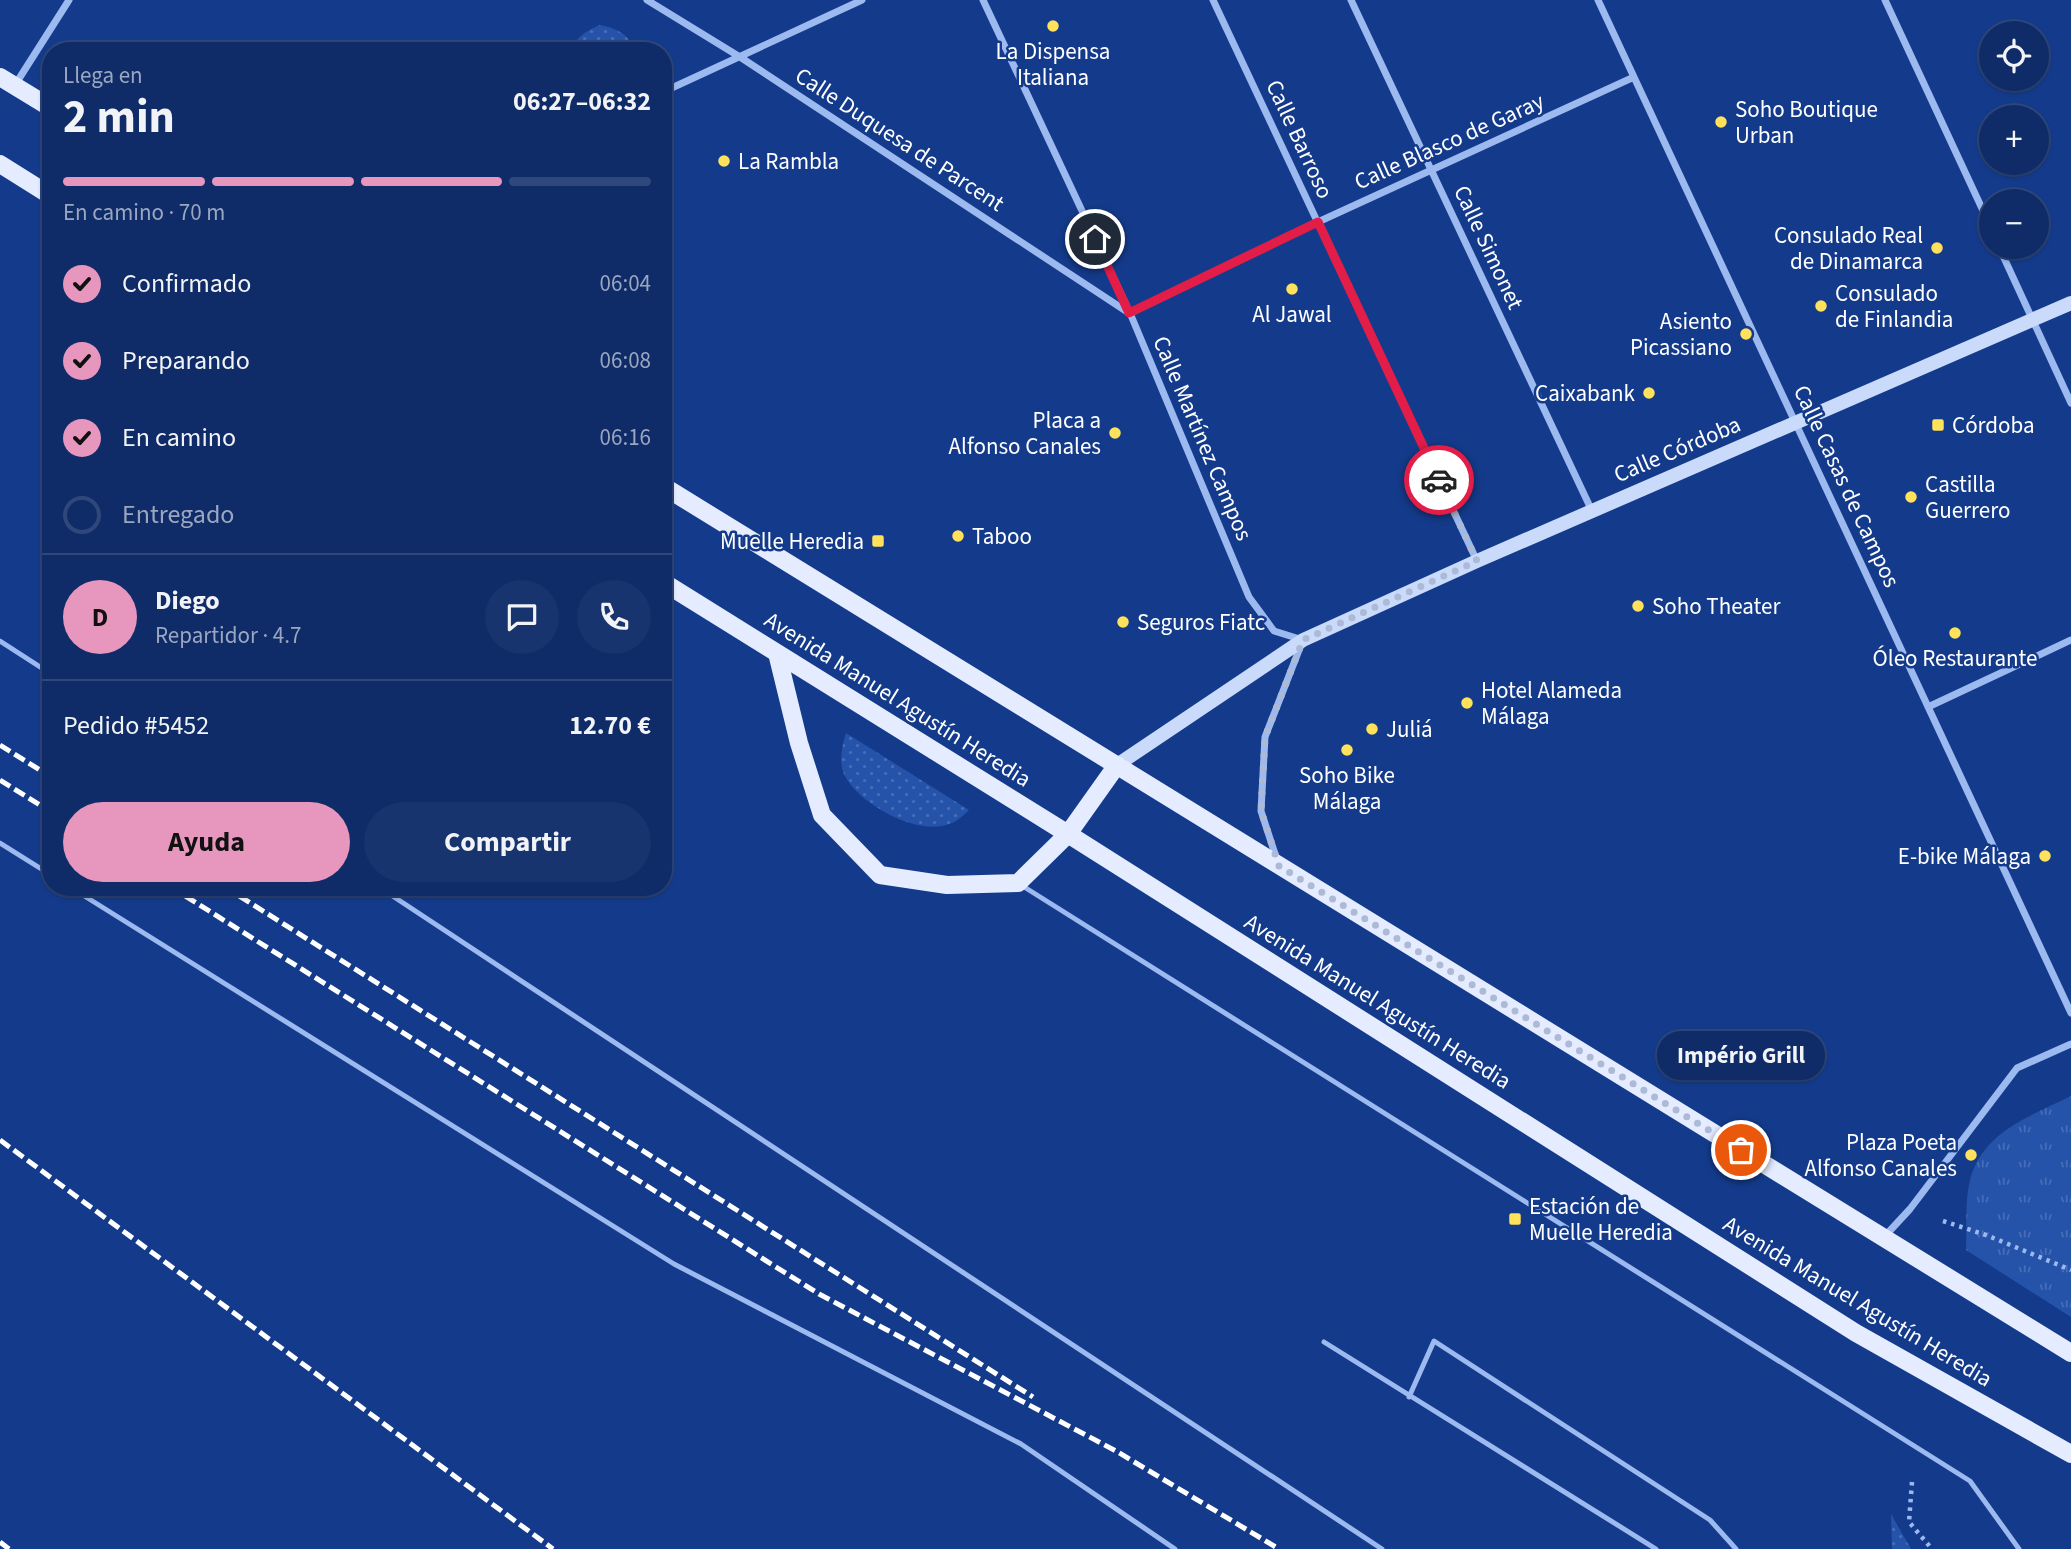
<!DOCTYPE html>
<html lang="es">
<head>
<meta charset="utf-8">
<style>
	body { margin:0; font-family:"Source Sans 3",sans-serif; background:#18346e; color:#f1f3f6; height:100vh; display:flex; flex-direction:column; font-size:26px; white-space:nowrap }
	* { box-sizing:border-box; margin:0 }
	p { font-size:23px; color:#9ba7c0 }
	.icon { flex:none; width:38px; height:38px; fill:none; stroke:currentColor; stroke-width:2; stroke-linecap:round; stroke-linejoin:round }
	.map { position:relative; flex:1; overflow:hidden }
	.panel { position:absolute; left:42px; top:42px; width:630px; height:854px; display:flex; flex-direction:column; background:#0f2c68; border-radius:28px; box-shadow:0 2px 5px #0004,0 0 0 2px #2f487c }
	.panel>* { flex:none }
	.fabs { position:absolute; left:1979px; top:21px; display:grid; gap:14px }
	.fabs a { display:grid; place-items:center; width:70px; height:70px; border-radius:50%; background:#0f2c68; box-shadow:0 2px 5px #0004,0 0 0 2px #2f487c; font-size:35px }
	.pin { position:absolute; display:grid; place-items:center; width:60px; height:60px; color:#fff; margin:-30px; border:4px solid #fff; border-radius:50%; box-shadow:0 2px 7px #0007 }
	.courier { position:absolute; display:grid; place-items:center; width:70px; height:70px; margin:-35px; border:5px solid #e11d48; border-radius:50%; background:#fff; color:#222; box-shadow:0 2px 9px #0007 }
	.bubble { position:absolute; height:49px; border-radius:24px; background:#0f2c68; box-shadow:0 2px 5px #0004,0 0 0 2px #2f487c; font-size:23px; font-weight:700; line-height:49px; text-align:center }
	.head em { font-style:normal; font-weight:700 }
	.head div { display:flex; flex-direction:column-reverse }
	.head { display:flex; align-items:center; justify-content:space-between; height:119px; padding:0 21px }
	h1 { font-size:46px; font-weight:700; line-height:52px }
	.bar { display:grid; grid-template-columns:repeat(4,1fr); gap:10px 7px; align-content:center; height:84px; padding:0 21px }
	.bar i { height:9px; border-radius:5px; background:#2f487c }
	.bar .current { background:#e797bd }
	.bar p { grid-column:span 4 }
	.line { display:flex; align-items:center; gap:18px; padding:0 21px; border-top:2px solid #2f487c }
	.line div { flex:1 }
	.round { display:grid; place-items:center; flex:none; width:74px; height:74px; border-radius:37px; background:#18346e }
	ol { padding:0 21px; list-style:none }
	li { display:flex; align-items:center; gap:21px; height:77px }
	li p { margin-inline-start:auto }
	li .icon { padding:7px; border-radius:50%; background:#e797bd; color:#111; stroke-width:4 }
	li:last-child { color:#9ba7c0 }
	li i { width:38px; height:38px; border:4px solid #2f487c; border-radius:50% }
	.cta { display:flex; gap:14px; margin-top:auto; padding:14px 21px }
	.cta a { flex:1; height:80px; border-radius:42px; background:#e797bd; color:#111; font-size:28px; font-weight:700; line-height:80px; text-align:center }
	.cta a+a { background:#18346e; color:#f1f3f6 }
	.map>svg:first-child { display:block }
	.grass { fill:url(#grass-dots) }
	.park { fill:url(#park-tufts) }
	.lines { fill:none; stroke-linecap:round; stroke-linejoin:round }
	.path { stroke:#9cb9f0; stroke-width:4.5; stroke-dasharray:3.5 5; stroke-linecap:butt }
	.lane { stroke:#9cb9f0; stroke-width:5 }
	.street { stroke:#9cb9f0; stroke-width:7 }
	.secondary { stroke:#cadafb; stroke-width:14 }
	.primary { stroke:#e5ecff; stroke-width:18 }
	.rail { stroke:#fff; stroke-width:5; stroke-dasharray:12 5; stroke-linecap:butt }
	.done { stroke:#adbad6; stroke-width:7; stroke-dasharray:0 12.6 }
	.route { stroke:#e11d48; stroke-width:9 }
	.poi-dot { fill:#ffe15b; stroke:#143b8b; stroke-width:2.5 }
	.labels { text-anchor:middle; stroke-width:5; stroke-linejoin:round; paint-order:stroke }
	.poi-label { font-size:23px; fill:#fff; stroke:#143b8b; text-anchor:start }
	.street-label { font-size:23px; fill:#fff; stroke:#143b8b }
</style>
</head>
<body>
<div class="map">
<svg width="2071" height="1549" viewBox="0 0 2071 1549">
	<defs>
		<pattern id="grass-dots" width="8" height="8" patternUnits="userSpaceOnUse" patternTransform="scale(1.75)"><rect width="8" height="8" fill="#2653aa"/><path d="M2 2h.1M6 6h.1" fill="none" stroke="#476db7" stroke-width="1.8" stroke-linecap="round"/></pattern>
		<pattern id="park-tufts" width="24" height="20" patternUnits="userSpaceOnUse" patternTransform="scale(1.75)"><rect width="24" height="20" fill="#2653aa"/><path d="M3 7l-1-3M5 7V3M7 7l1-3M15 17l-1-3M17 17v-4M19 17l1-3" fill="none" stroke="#476db7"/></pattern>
	</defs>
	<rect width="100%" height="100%" fill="#143b8b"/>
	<path class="grass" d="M600 25C617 29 629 33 634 51H573C575 36 587 31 600 25Z
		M846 733 969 810C961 818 954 824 942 826 911 832 859 803 845 776 838 763 842 746 846 733Z
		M1891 1514 1911 1549H1892Z"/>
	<path class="park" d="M2071 1096V1317L1966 1250C1967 1229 1965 1205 1969 1185 1979 1133 2029 1117 2071 1096Z"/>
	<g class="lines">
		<path class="path" d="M1943 1221 1986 1235 2071 1270
			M1912 1482 1909 1522 1932 1549"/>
		<path class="lane" d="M0 641 51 674
			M0 843 51 875
			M1021 885 1970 1481 2019 1549
			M70 887 674 1264 1021 1444 1175 1549
			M379 887 1382 1549
			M1324 1342 1656 1549
			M1409 1397 1434 1341 1710 1520 1736 1549"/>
		<path class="street" d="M647 0 740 57 1129 313
			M983 0 1130 313 1249 597 1274 631 1303 640 1265 737 1261 811 1277 860
			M1213 0 1477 561
			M1351 0 1592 511
			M1598 0 2071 1013
			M1885 0 1992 230
			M15 85 69 0
			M663 92 862 0
			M1999 247 2071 403
			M1130 313 1318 222 1634 77
			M1928 707 2071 640
			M1885 1236 1910 1209 2017 1068 2071 1044"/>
		<path class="secondary" d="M1117 765 1303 640 1477 561 2071 303"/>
		<path class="primary" d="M0 77 51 108
			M0 164 51 196
			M663 486 2071 1353
			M663 582 1068 834 1856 1333 2071 1454
			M777 653 799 743 822 815 880 875 947 885 1018 883 1068 834 1117 765"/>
		<path class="rail" d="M0 745 51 777
			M0 780 51 812
			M171 887 819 1294 1116 1451 1279 1549
			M225 887 1033 1397
			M0 1140 553 1549
			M0 1542 9 1549"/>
	</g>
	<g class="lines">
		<path class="done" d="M1439 480 1477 561 1303 640 1265 737 1261 811 1279 866 1741 1150"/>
		<path class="route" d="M1095 239 1129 313 1318 222 1439 480"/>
	</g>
	<g class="poi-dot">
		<circle cx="1053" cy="26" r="7"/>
		<circle cx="1721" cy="122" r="7"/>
		<circle cx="724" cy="161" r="7"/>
		<circle cx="1937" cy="248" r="7"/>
		<circle cx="1292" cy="289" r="7"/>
		<circle cx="1821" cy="306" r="7"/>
		<circle cx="1746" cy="334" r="7"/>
		<circle cx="1649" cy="393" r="7"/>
		<rect x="1931" y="418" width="14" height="14" rx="3.5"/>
		<circle cx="1115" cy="433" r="7"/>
		<circle cx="1911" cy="497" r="7"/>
		<circle cx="958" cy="536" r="7"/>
		<rect x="871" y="534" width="14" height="14" rx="3.5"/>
		<circle cx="1638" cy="606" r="7"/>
		<circle cx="1123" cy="622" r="7"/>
		<circle cx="1955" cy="633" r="7"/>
		<circle cx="1467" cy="703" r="7"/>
		<circle cx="1372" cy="729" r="7"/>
		<circle cx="1347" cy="750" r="7"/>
		<circle cx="2045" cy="856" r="7"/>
		<circle cx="1971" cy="1155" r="7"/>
		<rect x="1508" y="1212" width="14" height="14" rx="3.5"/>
	</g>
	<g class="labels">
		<g class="poi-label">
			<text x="1053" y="59" text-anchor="middle">La Dispensa<tspan x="1053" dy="26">Italiana</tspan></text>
			<text x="1735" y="117">Soho Boutique<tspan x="1735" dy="26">Urban</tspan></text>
			<text x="738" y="169">La Rambla</text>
			<text x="1923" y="243" text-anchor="end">Consulado Real<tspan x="1923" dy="26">de Dinamarca</tspan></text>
			<text x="1835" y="301">Consulado<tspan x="1835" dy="26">de Finlandia</tspan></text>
			<text x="1292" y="322" text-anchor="middle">Al Jawal</text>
			<text x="1732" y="329" text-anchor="end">Asiento<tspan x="1732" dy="26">Picassiano</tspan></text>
			<text x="1635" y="401" text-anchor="end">Caixabank</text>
			<text x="1101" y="428" text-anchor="end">Placa a<tspan x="1101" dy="26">Alfonso Canales</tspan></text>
			<text x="1952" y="433">Córdoba</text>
			<text x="1925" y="492">Castilla<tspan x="1925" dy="26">Guerrero</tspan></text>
			<text x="972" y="544">Taboo</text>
			<text x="864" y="549" text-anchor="end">Muelle Heredia</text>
			<text x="1652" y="614">Soho Theater</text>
			<text x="1137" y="630">Seguros Fiatc</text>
			<text x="1955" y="666" text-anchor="middle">Óleo Restaurante</text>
			<text x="1481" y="698">Hotel Alameda<tspan x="1481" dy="26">Málaga</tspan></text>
			<text x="1386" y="737">Juliá</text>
			<text x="1347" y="783" text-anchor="middle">Soho Bike<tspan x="1347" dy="26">Málaga</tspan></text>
			<text x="2031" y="864" text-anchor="end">E-bike Málaga</text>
			<text x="1957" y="1150" text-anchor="end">Plaza Poeta<tspan x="1957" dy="26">Alfonso Canales</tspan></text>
			<text x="1529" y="1214">Estación de<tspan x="1529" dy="26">Muelle Heredia</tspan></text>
		</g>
		<g class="street-label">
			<text transform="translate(900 139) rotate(33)" y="8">Calle Duquesa de Parcent</text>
			<text transform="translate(1300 139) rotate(65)" y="8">Calle Barroso</text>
			<text transform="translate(1449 141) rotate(-24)" y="8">Calle Blasco de Garay</text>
			<text transform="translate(1489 247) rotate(65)" y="8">Calle Simonet</text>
			<text transform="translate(1203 438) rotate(67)" y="8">Calle Martínez Campos</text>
			<text transform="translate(1677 449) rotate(-23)" y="8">Calle Córdoba</text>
			<text transform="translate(1847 486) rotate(65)" y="8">Calle Casas de Campos</text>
			<text transform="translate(898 699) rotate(32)" y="8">Avenida Manuel Agustín Heredia</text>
			<text transform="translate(1378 1001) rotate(32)" y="8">Avenida Manuel Agustín Heredia</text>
			<text transform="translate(1858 1301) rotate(31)" y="8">Avenida Manuel Agustín Heredia</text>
		</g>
	</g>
</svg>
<div class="fabs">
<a><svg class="icon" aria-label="locate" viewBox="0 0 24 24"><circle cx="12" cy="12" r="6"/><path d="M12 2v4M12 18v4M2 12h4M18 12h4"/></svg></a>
<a>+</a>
<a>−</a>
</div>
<div class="pin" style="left:1741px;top:1150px;background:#ea580c"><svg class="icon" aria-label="bag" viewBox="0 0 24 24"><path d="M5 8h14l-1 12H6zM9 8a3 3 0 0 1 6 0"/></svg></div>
<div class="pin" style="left:1095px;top:239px;background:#1f2937"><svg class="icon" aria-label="home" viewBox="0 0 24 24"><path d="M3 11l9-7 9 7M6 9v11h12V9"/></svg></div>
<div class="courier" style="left:1439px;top:480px"><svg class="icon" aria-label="car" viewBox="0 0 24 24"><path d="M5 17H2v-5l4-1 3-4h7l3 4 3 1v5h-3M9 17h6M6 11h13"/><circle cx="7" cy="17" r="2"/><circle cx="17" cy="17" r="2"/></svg></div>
<div class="bubble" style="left:1657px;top:1031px;width:168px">Império Grill</div>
<section class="panel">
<div class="head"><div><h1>2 min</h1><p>Llega en</p></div><em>06:27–06:32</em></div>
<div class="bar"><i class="current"></i><i class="current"></i><i class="current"></i><i></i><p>En camino · 70 m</p></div>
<ol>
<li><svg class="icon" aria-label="check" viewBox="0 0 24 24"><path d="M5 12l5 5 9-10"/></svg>Confirmado<p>06:04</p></li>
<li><svg class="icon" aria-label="check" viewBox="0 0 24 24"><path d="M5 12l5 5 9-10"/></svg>Preparando<p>06:08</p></li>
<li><svg class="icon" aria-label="check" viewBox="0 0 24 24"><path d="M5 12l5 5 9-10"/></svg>En camino<p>06:16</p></li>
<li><i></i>Entregado</li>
</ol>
<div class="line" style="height:126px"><b class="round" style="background:#e797bd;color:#111">D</b><div><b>Diego</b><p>Repartidor · 4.7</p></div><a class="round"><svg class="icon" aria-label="chat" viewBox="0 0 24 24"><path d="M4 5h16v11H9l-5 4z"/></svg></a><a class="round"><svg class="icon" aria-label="phone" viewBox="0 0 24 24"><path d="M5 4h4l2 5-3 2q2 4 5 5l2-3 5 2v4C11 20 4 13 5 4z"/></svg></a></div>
<div class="line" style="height:91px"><div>Pedido #5452</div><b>12.70 €</b></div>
<div class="cta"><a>Ayuda</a><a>Compartir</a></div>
</section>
</div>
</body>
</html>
